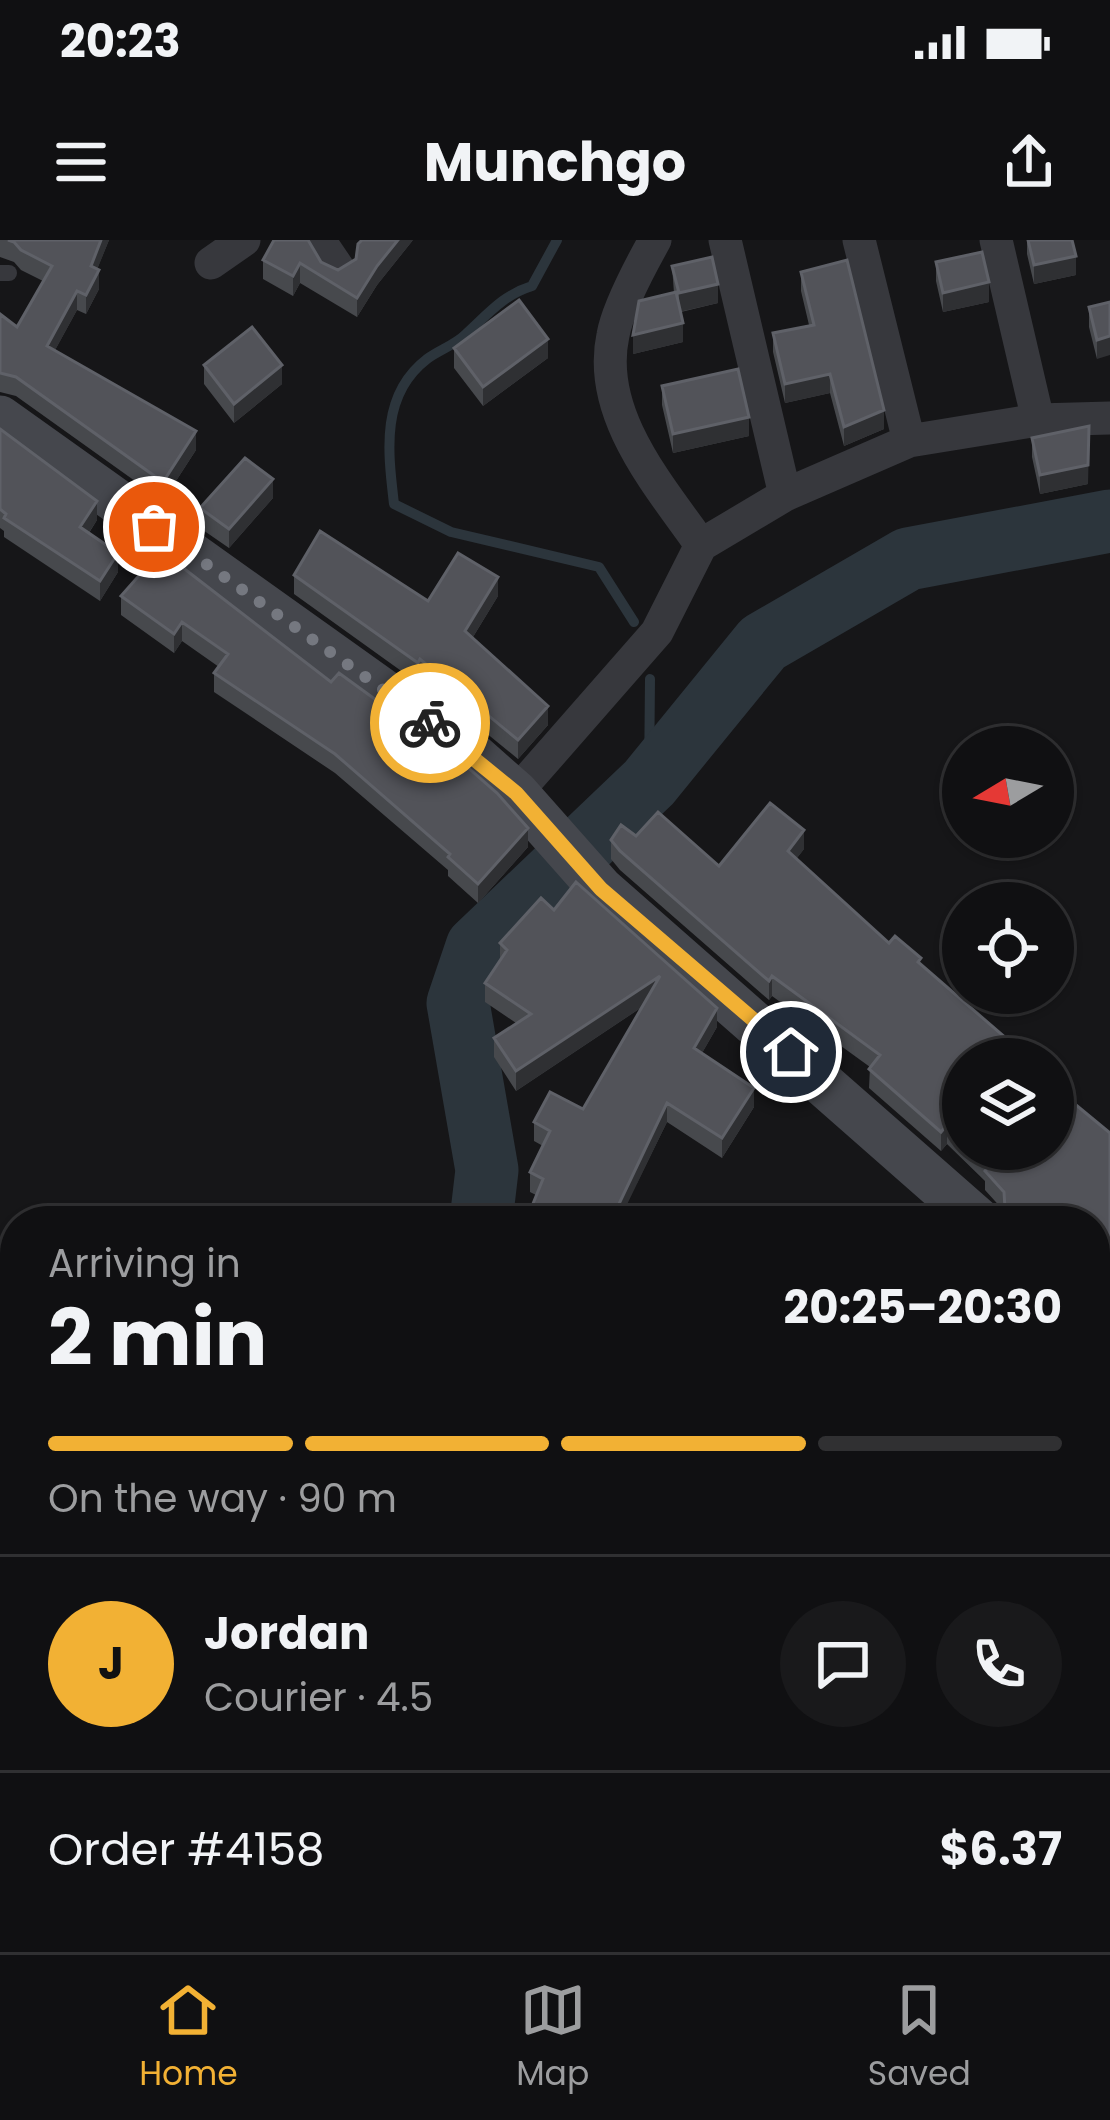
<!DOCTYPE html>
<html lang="en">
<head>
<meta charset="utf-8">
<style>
	body { margin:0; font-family:Poppins,sans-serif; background:#19191b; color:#f1f3f6; height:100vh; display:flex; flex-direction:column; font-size:45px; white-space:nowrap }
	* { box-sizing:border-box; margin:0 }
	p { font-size:39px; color:#9c9d9f }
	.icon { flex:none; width:66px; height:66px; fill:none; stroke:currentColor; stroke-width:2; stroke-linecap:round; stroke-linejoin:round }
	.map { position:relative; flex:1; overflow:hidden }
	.details { position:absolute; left:0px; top:966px; width:1110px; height:747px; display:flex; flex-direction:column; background:#101012; border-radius:48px 48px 0 0; box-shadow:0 3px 9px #0004,0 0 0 3px #303032 }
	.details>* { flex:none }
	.needle { width:78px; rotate:260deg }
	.tools { position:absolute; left:942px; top:486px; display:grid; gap:24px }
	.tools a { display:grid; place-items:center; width:132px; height:132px; border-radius:50%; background:#101012; box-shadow:0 3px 9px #0004,0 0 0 3px #303032; font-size:60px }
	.pin { position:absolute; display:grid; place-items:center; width:102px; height:102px; color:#fff; margin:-51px; border:6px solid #fff; border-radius:50%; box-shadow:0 3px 12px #0007 }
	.courier { position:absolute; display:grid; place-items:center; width:120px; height:120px; margin:-60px; border:9px solid #f2b134; border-radius:50%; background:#fff; color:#222; box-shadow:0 3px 15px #0007 }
	.summary em { font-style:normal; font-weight:700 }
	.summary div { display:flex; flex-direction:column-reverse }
	.summary { display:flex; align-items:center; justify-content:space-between; height:204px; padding:0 48px }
	h1 { font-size:78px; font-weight:700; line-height:90px }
	.bar { display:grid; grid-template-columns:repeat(4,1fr); gap:18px 12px; align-content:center; height:144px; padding:0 48px }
	.bar i { height:15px; border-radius:9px; background:#303032 }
	.bar .selected { background:#f2b134 }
	.bar p { grid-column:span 4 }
	.line { display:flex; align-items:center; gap:30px; padding:0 48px; border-top:3px solid #303032 }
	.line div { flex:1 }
	.round { display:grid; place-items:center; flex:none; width:126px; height:126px; border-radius:63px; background:#19191b }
	.status { display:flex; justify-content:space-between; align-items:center; height:84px; padding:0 60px; background:#101012; direction:ltr }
	.status svg { height:33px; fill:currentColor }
	header { display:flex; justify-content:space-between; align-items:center; height:156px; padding:0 48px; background:#101012; font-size:54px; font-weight:700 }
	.tab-bar { display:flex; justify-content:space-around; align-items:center; height:168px; border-top:3px solid #303032; background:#101012; font-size:33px; color:#9c9d9f }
	.tab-bar a { display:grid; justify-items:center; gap:6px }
	.tab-bar .selected { color:#f2b134 }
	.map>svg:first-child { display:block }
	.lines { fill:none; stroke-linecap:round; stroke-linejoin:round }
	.stream { stroke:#2c353c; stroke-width:10 }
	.river { stroke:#2c353c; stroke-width:63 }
	.lane { stroke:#37383d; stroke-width:16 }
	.street { stroke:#37383d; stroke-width:33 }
	.secondary { stroke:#45474d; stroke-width:45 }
	.wall { fill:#47494d }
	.shaded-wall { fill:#2f3033 }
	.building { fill:#525359; stroke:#5f6168; stroke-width:3 }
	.done { stroke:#757880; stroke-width:12; stroke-dasharray:0 21.6 }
	.route { stroke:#f2b134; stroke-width:15 }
</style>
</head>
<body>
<div class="status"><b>20:23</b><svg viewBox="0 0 49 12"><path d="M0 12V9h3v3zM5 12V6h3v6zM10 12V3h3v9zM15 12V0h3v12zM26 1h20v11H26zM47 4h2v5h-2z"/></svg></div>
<header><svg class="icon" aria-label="menu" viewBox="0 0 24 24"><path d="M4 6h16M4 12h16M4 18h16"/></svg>Munchgo<svg class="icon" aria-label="share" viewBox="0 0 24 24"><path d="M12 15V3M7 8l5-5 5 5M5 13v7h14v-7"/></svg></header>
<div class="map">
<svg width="1110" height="1712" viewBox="0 0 1110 1712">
	<rect width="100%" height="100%" fill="#161618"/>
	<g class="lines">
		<path class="stream" d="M557 0 532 46C503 55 488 74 466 94 455 105 439 110 427 119 380 155 388 212 394 264L451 292 599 327 634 382
			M649 543 650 439"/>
		<path class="river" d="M481 981 487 930 458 763 477 707 649 543 763 403 908 319 1110 281
			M0 1611 15 1590"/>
		<path class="lane" d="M0 33H9"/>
		<path class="street" d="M319 0 338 28
			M655 0C641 25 618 67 613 95 596 174 659 245 701 305
			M725 0 785 255
			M859 0 909 201
			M996 0 1038 180
			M211 23 244 0
			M516 553 657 392 701 305 785 255 909 201 1038 180 1110 178
			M849 1698 864 1712
			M733 1712 749 1698"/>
		<path class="secondary" d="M0 178 474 516 516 553 601 649 979 981
			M1095 1089 1110 1105
			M1095 1459 1110 1439
			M984 1698V1712"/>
	</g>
	<path class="wall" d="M0 0H109L97 29 99 49 86 74 77 70 55 110 196 210 163 261 16 156 0 152V74L17 87 43 41 21 30 14 22 0 17Z
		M413 0 377 45 357 77 300 43 293 56 263 39V20L321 22 338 30Z
		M1027 0H1072L1076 35 1034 44 1027 14Z
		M936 22 989 62 943 72 936 41Z
		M672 26 718 63 681 72 683 102 633 114 674 53Z
		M801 32 884 189 844 206 830 153 785 163 773 112V93L809 85 801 51Z
		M1110 62 1097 119 1089 87V67Z
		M454 108 548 118 483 166 454 128Z
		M204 125 282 144 234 183 204 144Z
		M662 146 749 196 673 213 662 165Z
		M0 189 97 280 89 293 118 332 100 361 4 297V291L0 288Z
		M1032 198 1088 244 1040 254 1032 217Z
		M273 258 229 308 200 288V268Z
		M144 330 528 607 478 663 448 636V630L335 533 214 452V433L219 427 182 401 174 413 121 375V356Z
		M294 335 428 361 498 356 473 397 548 485 518 519 420 439 418 443 294 354Z
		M636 596 719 626 804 609 796 619 889 703 921 725 963 819V909H1053L1055 848 1110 893V1054L1107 1051 1109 1030 1095 1021V981H1005L1004 971 985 950V941L947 904 941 911 869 848 870 827 772 756 769 760 620 630 611 619V600Z
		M554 670 717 787 702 813 754 867 722 918 667 882 637 943 536 955 530 952V932L543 906 534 901V882L583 869 642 767 516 851 494 817V798L516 783 485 762V743L500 721V703Z
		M1110 1555V1712L1096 1711 1085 1698H1095V1580Z"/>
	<path class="shaded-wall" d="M101 0H109L91 45 99 30V49L86 74V55L91 26Z
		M398 0H413L377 45 357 77V58L377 26Z
		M1076 16V35L1034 44V25Z
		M300 23V43L293 56V36Z
		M989 42V62L943 72V53Z
		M718 44V63L679 72V53Z
		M77 51V70L47 125V106Z
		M683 83V102L633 114V95Z
		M1110 96V115L1097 119V100Z
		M548 99V118L483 166V147Z
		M282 125V144L234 183V164Z
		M830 134V153L785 163V144Z
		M884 170V189L844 206V187Z
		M749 177V196L673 213V194Z
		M196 191V210L163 261V242Z
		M1089 205 1088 244 1040 254V235Z
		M273 239V258L229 308V289Z
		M97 261V280L80 306V287Z
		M118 313V332L100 361V341Z
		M498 337V356L465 410V391Z
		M182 382V401L174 413V394Z
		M420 419V439L418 443V423Z
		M548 466V485L518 519V500Z
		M528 588V607L478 663V644Z
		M804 590V609L788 630V611Z
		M660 736V755L516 851V831Z
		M772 736V756L769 760V741Z
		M717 768V787L694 827V808Z
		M754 848V867L722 918V898Z
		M667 863V882L619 981H614L617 968Z
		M947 885V904L941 911V892Z"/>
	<path class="building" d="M8 0H101L91 26 99 30 86 55 77 51 47 106 196 191 163 242 16 137 0 133V74L17 87 52 26 21 10 14 2Z
		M274 0H308L321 22 338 30 356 19 358 4 362 0H398L377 26 357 58 300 23 293 36 263 20Z
		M1028 0H1072L1076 16 1034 25Z
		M982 12 989 42 943 53 936 22Z
		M712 17 718 44 679 53 672 26Z
		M847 20 884 170 844 187 830 134 785 144 773 93 814 85 801 32Z
		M676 52 683 83 633 95 639 61Z
		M519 60 548 99 483 147 454 108Z
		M1110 62V96L1097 100 1089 67Z
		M252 87 282 125 234 164 204 125Z
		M738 129 749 177 673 194 662 146Z
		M1089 186 1088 225 1040 235 1032 198Z
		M0 189 97 261 80 287 118 313 100 341 4 278 6 274 0 269Z
		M245 218 273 239 229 289 200 268Z
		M320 291 428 361 458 313 498 337 465 391 548 466 518 500 420 419 418 423 294 335Z
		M169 317 331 442 339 433 387 468 432 509 437 503 457 518 497 553 528 588 478 644 448 617 450 614 335 514 214 433 228 414 182 382 174 394 121 356 144 330 154 337Z
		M770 563 804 590 788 611 889 703 895 696 921 718 918 722 1030 819H963V901L947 885 941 892 869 829 880 815 772 736 769 741 620 611 611 600 621 585 636 596 658 572 719 626Z
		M576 642 717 768 694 808 754 848 722 898 667 863 617 968 619 969 614 981H526L543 939 530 932 550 891 534 882 550 852 583 869 660 736 516 831 494 798 531 774 485 743 507 710 500 703 541 658 554 670Z
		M1053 846 1110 893V1012L1095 1001V981H1020L1005 968 1004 952 985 931 989 926 972 909H1053Z
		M1110 1555V1712H1095L1109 1700 1095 1683V1633L1108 1622 1095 1614V1580Z
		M15 1698H79L88 1707 98 1698H139L144 1703 149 1698H292L304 1712H2Z
		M455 1698H650L661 1711 440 1712Z
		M757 1698H812L823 1712H739L747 1709Z"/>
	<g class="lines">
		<path class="done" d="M154 287 430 483"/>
		<path class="route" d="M430 483 516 553 601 649 791 812"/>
	</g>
</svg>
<div class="tools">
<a><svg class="needle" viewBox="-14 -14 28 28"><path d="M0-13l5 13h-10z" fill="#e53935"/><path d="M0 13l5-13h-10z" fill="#9c9d9f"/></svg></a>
<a><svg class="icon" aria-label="locate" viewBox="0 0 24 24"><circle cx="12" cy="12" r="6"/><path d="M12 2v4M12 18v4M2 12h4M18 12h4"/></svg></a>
<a><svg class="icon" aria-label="layers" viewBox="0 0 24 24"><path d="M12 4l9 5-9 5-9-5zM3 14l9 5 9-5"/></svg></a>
</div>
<div class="pin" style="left:154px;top:287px;background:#ea580c"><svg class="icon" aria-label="bag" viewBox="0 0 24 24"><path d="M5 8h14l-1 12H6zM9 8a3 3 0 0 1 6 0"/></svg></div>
<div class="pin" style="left:791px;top:812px;background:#1f2937"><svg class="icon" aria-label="home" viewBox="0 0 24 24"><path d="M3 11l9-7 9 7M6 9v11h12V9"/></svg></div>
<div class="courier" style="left:430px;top:483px"><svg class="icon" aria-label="bike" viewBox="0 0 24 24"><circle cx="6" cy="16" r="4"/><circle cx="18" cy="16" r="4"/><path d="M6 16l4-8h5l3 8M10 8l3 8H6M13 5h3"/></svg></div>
<section class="details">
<div class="summary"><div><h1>2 min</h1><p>Arriving in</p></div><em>20:25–20:30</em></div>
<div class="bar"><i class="selected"></i><i class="selected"></i><i class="selected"></i><i></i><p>On the way · 90 m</p></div>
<div class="line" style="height:216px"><b class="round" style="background:#f2b134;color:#111">J</b><div><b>Jordan</b><p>Courier · 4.5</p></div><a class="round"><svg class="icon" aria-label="chat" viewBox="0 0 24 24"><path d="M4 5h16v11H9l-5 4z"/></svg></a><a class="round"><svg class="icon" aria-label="phone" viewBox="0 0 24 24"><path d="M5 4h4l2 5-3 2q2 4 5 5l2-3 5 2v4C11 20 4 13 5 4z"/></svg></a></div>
<div class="line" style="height:156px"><div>Order #4158</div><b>$6.37</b></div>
</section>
</div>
<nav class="tab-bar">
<a class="selected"><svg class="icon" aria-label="home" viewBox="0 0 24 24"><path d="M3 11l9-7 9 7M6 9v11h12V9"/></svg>Home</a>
<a><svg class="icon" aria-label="map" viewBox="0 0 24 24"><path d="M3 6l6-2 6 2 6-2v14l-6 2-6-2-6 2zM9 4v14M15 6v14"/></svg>Map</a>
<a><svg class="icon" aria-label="saved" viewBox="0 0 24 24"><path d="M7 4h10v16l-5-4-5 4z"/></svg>Saved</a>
</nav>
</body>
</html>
